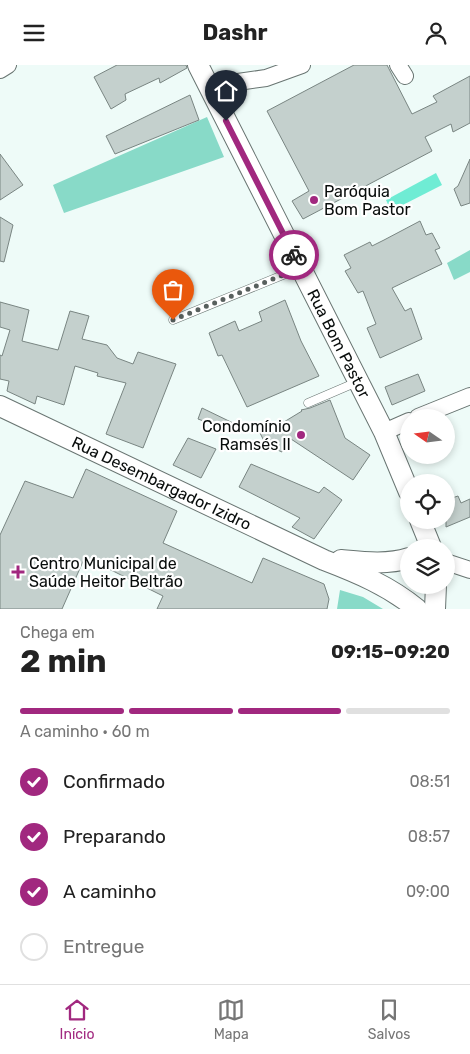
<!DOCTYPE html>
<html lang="pt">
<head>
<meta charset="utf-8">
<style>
	body { margin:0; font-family:Rubik,sans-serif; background:#f6f6f6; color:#222; height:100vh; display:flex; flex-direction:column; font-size:19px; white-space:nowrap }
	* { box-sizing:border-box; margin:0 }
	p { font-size:16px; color:#767676 }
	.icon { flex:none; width:28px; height:28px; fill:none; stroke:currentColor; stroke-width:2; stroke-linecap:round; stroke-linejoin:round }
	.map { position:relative; height:544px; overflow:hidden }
	.panel { display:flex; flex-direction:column; background:#fff; flex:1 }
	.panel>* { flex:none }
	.needle { width:32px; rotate:284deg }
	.fabs { position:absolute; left:400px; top:344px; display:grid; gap:10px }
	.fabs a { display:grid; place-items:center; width:55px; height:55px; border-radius:50%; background:#fff; box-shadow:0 2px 8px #0003; font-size:25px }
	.pin { position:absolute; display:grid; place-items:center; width:42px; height:42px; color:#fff; margin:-51px -21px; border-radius:50% 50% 50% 0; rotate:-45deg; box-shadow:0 0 5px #0007 }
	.pin .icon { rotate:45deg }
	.courier { position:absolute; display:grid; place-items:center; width:50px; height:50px; margin:-25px; border:4px solid #a1287f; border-radius:50%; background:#fff; color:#222; box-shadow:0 1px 6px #0007 }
	.head em { font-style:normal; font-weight:700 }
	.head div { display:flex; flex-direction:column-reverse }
	.head { display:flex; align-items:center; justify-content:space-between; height:85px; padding:0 20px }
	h1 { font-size:32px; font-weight:700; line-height:38px }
	.bar { display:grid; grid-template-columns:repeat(4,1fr); gap:8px 5px; align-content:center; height:60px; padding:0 20px }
	.bar i { height:6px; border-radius:4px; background:#e0e0e0 }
	.bar .on { background:#a1287f }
	.bar p { grid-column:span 4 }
	ol { padding:0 20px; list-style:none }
	li { display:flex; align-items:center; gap:15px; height:55px }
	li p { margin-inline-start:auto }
	li .icon { padding:5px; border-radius:50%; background:#a1287f; color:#fff; stroke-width:4 }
	li:last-child { color:#767676 }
	li i { width:28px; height:28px; border:2px solid #e0e0e0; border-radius:50% }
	header { display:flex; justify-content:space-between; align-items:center; height:65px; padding:0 20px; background:#fff; font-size:22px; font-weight:700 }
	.menu { display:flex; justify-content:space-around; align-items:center; height:70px; border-top:1px solid #e0e0e0; background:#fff; font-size:14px; color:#767676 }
	.menu a { display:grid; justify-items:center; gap:2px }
	.menu .on { color:#a1287f }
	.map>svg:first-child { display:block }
	.green { fill:#88dac8 }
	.water { fill:#6fecd4 }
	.building { fill:#c4d0cd; stroke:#798582 }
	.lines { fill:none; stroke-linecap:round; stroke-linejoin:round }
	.service-casing { stroke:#697572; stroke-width:9 }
	.minor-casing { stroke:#697572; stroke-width:18 }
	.tertiary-casing { stroke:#697572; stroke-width:22 }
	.service { stroke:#fff; stroke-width:8 }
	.minor { stroke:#fff; stroke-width:16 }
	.tertiary { stroke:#fff; stroke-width:20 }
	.done { stroke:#58605e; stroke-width:5; stroke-dasharray:0 9 }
	.route { stroke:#a1287f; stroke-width:6 }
	.poi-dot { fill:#a1287f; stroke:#fff; stroke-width:2 }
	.labels { text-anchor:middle; stroke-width:4.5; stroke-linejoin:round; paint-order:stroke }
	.poi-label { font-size:16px; fill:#080c0b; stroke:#fff; text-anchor:start }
	.street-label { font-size:16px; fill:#080c0b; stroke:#fff }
</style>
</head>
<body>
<header><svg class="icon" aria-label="menu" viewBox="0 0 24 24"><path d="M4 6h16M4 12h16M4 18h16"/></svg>Dashr<svg class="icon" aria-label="person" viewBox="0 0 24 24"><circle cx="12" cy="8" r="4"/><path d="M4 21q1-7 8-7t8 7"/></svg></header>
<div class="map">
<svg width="470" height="544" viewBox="0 0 470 544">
	<rect width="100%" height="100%" fill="#eefbf8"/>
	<path class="green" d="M207 52 224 92 64 148 53 120Z
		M470 185V207L454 215 447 198Z
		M340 525 363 532 383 544H337Z"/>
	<path class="water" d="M436 108 442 120 391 146 386 135Z"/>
	<path class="building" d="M117 0H186L187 3 160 18 159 13 125 29 126 35 111 44 94 12Z
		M354 0H387L412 49 437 37 433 31 470 11V58L453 67 451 59 425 72 432 86 303 154 292 136 309 126 267 46Z
		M190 30 199 55 115 89 106 71Z
		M0 89 23 120 0 135Z
		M470 94V138L461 141 454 124 458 121Z
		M0 152 13 160 4 197 0 196Z
		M420 156 426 170 432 168 440 183 435 185 442 199 392 223 405 246 411 243 422 274 380 293 367 263 376 259 363 226 358 228 345 206 351 203 344 190 370 177 372 181 384 175Z
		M285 235 301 276 319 311 247 342 222 290 218 291 209 268 235 256 239 266 262 256 259 247Z
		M0 237 29 245 22 276 58 285 70 246 89 251 82 274 107 280 117 293 133 299 138 287 176 299 143 383 106 369 126 318 97 311 98 308 75 301 64 340 37 331 35 339 7 326 9 316 0 314V290L2 291 10 265 0 262Z
		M418 309 425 326 392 340 385 322Z
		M330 335 345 373 370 390 353 415 291 374 282 387 266 380 260 368 270 361 274 363 302 346 301 345 310 343Z
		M202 343 233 358 230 366 198 354Z
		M188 373 216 384 201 413 173 400Z
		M251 399 319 428 324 422 342 435 314 474 292 462 300 453 239 422Z
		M86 404 177 446 163 478 252 518 263 493 324 519 329 534 327 544H157L163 531 85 492 62 544H0V470L25 416 73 433Z
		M458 431 461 438 470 434V452L446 462V435Z"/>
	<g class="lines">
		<g class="service-casing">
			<path id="service" d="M173 255 300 203
				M308 338 357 317"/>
		</g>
		<g class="minor-casing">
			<path id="minor" d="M398 0 405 11
				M0 5 8 0
				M210 24 231 18 266 13 302 0
				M418 352 470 331
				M384 367 409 356
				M446 497 470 505"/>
		</g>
		<g class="tertiary-casing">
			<g id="tertiary">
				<path id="s1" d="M198 0 384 367 409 427"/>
				<path id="s2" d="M0 341 324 495C358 508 389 521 417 544"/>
				<path d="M420 455 431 482"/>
				<path d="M341 495C363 497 387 500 409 493"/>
				<path d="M435 544 436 520"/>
			</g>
		</g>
		<use href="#service" class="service"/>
		<use href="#minor" class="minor"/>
		<use href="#tertiary" class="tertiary"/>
	</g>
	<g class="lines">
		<path class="done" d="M173 255 300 203 294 190"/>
		<path class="route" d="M226 56 294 190"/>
	</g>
	<g class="poi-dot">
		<circle cx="314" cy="135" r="5"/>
		<circle cx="301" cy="370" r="5"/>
		<path d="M15.5 499.5h5v5h5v5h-5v5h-5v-5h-5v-5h5z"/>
	</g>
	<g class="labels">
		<g class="poi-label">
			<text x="324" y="132">Paróquia<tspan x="324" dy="18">Bom Pastor</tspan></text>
			<text x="291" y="367" text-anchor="end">Condomínio<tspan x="291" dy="18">Ramsés II</tspan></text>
			<text x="29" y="504">Centro Municipal de<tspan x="29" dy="18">Saúde Heitor Beltrão</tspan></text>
		</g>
		<g class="street-label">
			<text dy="6" stroke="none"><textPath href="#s1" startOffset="312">Rua Bom Pastor</textPath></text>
			<text dy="6" stroke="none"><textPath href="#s2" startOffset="179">Rua Desembargador Izidro</textPath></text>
		</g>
	</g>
</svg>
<div class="fabs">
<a><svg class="needle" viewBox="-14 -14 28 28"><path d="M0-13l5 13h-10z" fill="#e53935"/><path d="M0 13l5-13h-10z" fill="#767676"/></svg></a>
<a><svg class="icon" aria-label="locate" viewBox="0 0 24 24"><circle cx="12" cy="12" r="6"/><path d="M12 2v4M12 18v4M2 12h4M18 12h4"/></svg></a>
<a><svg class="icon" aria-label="layers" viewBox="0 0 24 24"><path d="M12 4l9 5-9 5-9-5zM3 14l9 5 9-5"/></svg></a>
</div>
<div class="pin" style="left:173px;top:255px;background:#ea580c"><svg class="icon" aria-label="bag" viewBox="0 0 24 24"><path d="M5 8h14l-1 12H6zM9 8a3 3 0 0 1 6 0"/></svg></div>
<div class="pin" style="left:226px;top:56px;background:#1f2937"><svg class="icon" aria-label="home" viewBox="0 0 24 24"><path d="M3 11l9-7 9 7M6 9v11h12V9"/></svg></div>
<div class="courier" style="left:294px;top:190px"><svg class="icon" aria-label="bike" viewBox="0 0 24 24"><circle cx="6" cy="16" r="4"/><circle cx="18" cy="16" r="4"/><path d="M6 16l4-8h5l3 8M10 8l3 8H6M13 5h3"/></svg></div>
</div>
<section class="panel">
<div class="head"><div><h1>2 min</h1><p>Chega em</p></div><em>09:15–09:20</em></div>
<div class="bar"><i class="on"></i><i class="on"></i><i class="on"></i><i></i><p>A caminho · 60 m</p></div>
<ol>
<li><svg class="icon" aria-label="check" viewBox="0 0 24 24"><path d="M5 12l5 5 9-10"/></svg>Confirmado<p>08:51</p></li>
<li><svg class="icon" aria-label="check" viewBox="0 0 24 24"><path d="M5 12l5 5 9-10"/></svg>Preparando<p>08:57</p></li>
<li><svg class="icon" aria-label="check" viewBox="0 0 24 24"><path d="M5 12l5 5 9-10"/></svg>A caminho<p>09:00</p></li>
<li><i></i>Entregue</li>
</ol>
</section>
<nav class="menu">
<a class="on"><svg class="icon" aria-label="home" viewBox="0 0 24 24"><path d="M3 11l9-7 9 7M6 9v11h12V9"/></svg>Início</a>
<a><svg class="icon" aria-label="map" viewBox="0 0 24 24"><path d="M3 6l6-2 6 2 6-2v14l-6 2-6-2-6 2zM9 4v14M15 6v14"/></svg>Mapa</a>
<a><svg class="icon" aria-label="saved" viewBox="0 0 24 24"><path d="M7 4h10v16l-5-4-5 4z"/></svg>Salvos</a>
</nav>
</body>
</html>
